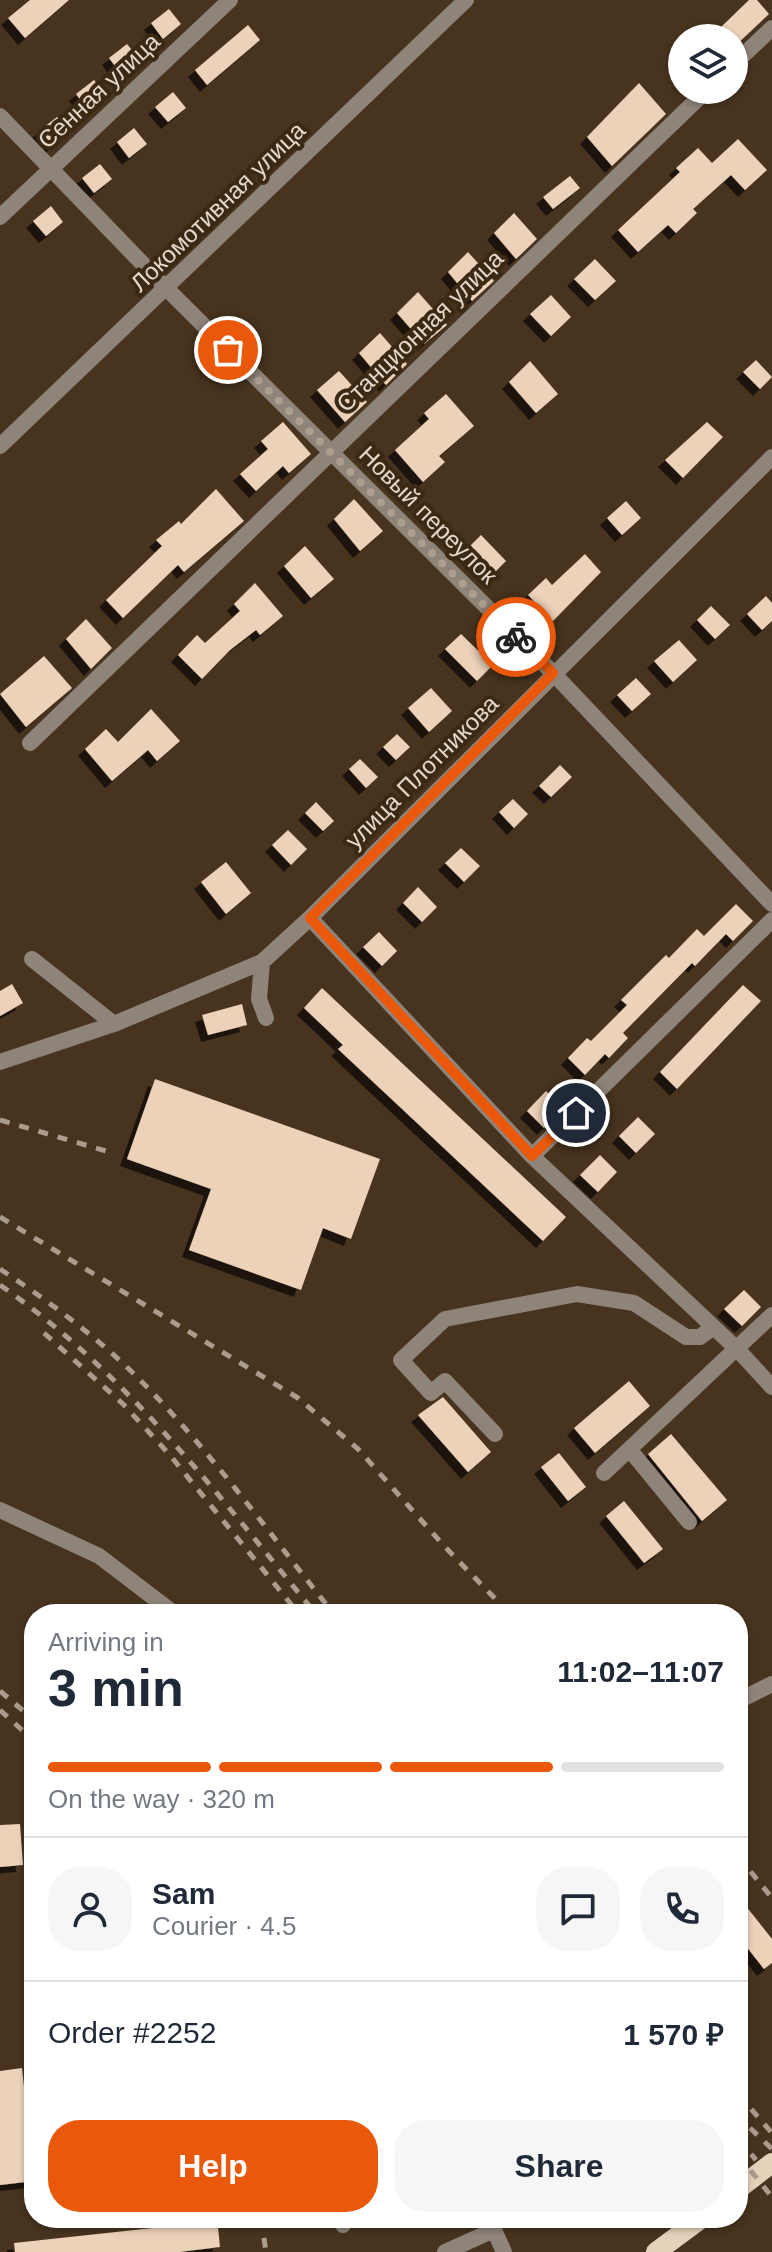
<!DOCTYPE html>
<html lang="en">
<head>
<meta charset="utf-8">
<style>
	body { margin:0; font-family:Helvetica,sans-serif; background:#f6f6f7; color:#1f2937; height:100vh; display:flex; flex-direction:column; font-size:30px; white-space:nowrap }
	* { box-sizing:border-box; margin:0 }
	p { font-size:26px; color:#747a83 }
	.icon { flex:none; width:44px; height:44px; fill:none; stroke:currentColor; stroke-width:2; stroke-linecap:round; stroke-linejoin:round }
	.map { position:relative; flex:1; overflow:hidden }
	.sheet { position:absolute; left:24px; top:1604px; width:724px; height:624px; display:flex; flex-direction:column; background:#fff; border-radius:32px; box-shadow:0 2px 6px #0004 }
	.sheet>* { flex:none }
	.tools { position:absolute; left:668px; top:24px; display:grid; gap:16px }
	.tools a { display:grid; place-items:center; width:80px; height:80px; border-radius:50%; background:#fff; box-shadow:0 2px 6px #0004; font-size:40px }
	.pin { position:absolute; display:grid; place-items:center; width:68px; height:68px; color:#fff; margin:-34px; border:4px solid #fff; border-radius:50%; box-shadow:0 2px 8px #0007 }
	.courier { position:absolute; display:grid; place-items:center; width:80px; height:80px; margin:-40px; border:6px solid #ea580c; border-radius:50%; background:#fff; color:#222; box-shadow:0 2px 10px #0007 }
	.head em { font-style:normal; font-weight:800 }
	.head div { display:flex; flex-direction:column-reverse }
	.head { display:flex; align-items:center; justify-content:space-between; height:136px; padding:0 24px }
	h1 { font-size:52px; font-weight:800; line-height:60px }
	.bar { display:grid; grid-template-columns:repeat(4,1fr); gap:12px 8px; align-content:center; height:96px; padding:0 24px }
	.bar i { height:10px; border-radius:6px; background:#e0e1e3 }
	.bar .current { background:#ea580c }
	.bar p { grid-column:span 4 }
	.line { display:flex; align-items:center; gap:20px; padding:0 24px; border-top:2px solid #e0e1e3 }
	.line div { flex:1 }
	.round { display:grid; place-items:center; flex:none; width:84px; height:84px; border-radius:32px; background:#f6f6f7 }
	.action { display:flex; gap:16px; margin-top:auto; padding:16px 24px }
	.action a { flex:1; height:92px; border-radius:32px; background:#ea580c; color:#fff; font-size:32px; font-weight:800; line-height:92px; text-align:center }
	.action a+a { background:#f6f6f7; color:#1f2937 }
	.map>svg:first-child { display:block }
	.building { fill:#ecd2b9; filter:url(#shadow) }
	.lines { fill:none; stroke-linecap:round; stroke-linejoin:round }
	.minor { stroke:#8f847a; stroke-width:16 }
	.major { stroke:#e6d1bb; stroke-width:20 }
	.rail { stroke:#ac9c8d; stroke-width:5; stroke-dasharray:10 10; stroke-linecap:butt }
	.done { stroke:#ad9e8e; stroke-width:8; stroke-dasharray:0 14.4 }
	.route { stroke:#ea580c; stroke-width:10 }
	.labels { text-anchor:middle; stroke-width:8; stroke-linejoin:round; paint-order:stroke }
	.street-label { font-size:24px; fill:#e4d7cb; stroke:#3c2914 }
</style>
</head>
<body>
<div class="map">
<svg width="772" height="2252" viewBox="0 0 772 2252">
	<defs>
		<filter id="shadow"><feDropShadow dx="-7" dy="7" stdDeviation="0" flood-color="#0009"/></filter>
	</defs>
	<rect width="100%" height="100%" fill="#47331e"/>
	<path class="building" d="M30 0H69L25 38 8 18Z
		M749 0H757L769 14 735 46 734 38H728L720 28Z
		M169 9 181 24 163 39 151 23Z
		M248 25 260 40 207 85 195 70Z
		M127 44 139 59 121 74 109 58Z
		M94 80 107 95 88 110 76 94Z
		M639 83 666 114 612 166 587 137Z
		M173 92 186 108 168 122 155 107Z
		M57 117 70 132 51 147 39 131Z
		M134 128 147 144 129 158 117 142Z
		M738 139 767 170 745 190 731 175 693 209 697 213 676 233 668 225 638 252 618 230 680 172 676 168 698 148 712 163Z
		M100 164 112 179 94 193 82 178Z
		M570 176 580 188 553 209 543 197Z
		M51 206 63 222 46 236 33 221Z
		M514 213 537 239 516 259 494 233Z
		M468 252 494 281 472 301 448 272Z
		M595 259 616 281 595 300 574 279Z
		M418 292 447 325 424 344 397 313Z
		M551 295 571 317 551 336 530 314Z
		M380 333 407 364 386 385 359 353Z
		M756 360 772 377 760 389 743 372Z
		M530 361 558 394 536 413 509 382Z
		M339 371 367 402 345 422 317 390Z
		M446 394 474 426 439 456 445 462 423 482 395 450 429 419 424 413Z
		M283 422 311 454 289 473 283 466 256 491 240 474 268 449 261 441Z
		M707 422 723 437 683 478 665 460Z
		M216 489 244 521 184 572 178 565 123 618 106 600 162 546 156 540 179 521 181 524Z
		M354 499 383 531 360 551 334 519Z
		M626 501 641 518 622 535 607 518Z
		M481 535 506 561 489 578 464 552Z
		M305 546 334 579 311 598 284 566Z
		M585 554 601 572 553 621 528 595 546 578 552 585Z
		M255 583 283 616 260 635 256 630 230 650 202 679 178 655 197 635 205 643 240 611 234 604Z
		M766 596 772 603V621L762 630 747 614Z
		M711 606 730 625 715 639 697 620Z
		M86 619 112 648 91 669 66 639Z
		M461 634 493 665 477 681 445 649Z
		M679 640 697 660 673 682 654 661Z
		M44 656 72 688 26 727 0 694Z
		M636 678 651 694 632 711 617 695Z
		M431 688 452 711 429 732 408 708Z
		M151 709 180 741 157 761 148 750 112 781 85 749 106 729 118 742Z
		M397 734 410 747 396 760 383 747Z
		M360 759 378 777 366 788 349 769Z
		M560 765 572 777 551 797 539 786Z
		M513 799 528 814 514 828 499 812Z
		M316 802 334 821 323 831 305 813Z
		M288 830 307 849 291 865 272 845Z
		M461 848 480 866 464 882 445 863Z
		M226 862 251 893 226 914 201 882Z
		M418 887 437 907 422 922 403 903Z
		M736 904 753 921 733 941 726 934 695 966 692 963 623 1033 628 1038 609 1058 605 1054 585 1075 568 1058 587 1038 591 1041 627 1005 621 1000 666 955 669 958 697 929 704 936Z
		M379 932 397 951 382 966 363 947Z
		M12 984 23 1003 0 1016V991Z
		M743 985 761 1001 677 1089 660 1072Z
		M322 988 566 1217 543 1241 338 1049 343 1045 304 1008Z
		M242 1004 247 1025 208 1035 202 1015Z
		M155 1079 380 1159 351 1239 323 1228 301 1290 189 1250 211 1189 127 1159Z
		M546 1091 564 1108 544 1128 527 1111Z
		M638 1117 655 1134 636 1153 619 1136Z
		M600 1155 617 1172 598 1192 580 1175Z
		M744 1290 761 1307 742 1326 724 1309Z
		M629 1381 650 1406 595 1453 574 1428Z
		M443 1397 491 1452 468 1472 418 1415Z
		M671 1434 727 1500 702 1521 648 1454Z
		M559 1453 586 1487 568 1501 541 1467Z
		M624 1501 663 1549 644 1563 606 1516Z
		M20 1824 23 1865 0 1867V1825Z
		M738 1896 772 1939V1963L764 1969 738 1936Z
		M22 2068 34 2181 0 2185V2071Z
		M161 2218H217L220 2247 179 2252H15L14 2243 162 2227Z"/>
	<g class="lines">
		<path class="minor" d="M734 64 772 28
			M0 116 167 289 553 673 772 904
			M0 217 230 0
			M0 446 466 0
			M30 743 707 90
			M310 918 532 1156 738 1350 772 1387
			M32 959 114 1024
			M262 962 259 999 266 1018
			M0 1062 114 1024 262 962 310 918 772 457
			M532 1156 772 920
			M495 1434 445 1381 431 1393 401 1360 445 1319 577 1294 634 1303 686 1337H700L712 1328
			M630 1450 689 1522
			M604 1473 772 1315
			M0 1510 99 1556 175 1614
			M738 1701 772 1684
			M343 2218V2225
			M494 2218V2230L504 2252
			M445 2252 494 2230"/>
		<path class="major" d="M738 2189 772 2163
			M656 2252 702 2218"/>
		<path class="rail" d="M0 1120 113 1153
			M0 1217 298 1398 358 1449 445 1547 510 1614
			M0 1269C50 1302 101 1340 143 1383 213 1454 272 1537 334 1614
			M0 1285C129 1375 217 1494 316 1614
			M44 1333 123 1404 169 1454 299 1614
			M0 1691 34 1720
			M0 1710 34 1741
			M738 1856 772 1898
			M738 2094 772 2133
			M750 2128 772 2149
			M738 2139 756 2160
			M738 2155 772 2197
			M261 2218 266 2252"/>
	</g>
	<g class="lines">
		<path class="done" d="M228 350 516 637"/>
		<path class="route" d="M516 637 553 673 310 918 532 1156 576 1113"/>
	</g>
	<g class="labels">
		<g class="street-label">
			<text transform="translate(99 91) rotate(-43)" y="8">Сенная улица</text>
			<text transform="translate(218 207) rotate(-44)" y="8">Локомотивная улица</text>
			<text transform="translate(420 331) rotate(-44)" y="8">Станционная улица</text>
			<text transform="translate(428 515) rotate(45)" y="8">Новый переулок</text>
			<text transform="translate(422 772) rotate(-45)" y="8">улица Плотникова</text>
		</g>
	</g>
</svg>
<div class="tools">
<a><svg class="icon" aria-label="layers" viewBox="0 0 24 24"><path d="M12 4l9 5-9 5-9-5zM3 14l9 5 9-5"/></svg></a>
</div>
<div class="pin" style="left:228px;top:350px;background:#ea580c"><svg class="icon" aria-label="bag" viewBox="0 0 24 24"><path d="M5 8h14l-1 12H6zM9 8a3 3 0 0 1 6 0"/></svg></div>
<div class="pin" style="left:576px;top:1113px;background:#1f2937"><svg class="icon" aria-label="home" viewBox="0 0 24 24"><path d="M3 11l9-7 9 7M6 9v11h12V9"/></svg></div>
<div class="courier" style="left:516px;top:637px"><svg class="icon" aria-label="bike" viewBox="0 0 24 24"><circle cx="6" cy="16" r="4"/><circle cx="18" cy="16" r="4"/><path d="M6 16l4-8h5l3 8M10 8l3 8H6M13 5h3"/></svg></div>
<section class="sheet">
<div class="head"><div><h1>3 min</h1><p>Arriving in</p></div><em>11:02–11:07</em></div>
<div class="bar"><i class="current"></i><i class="current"></i><i class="current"></i><i></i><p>On the way · 320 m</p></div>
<div class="line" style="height:144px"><a class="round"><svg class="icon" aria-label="person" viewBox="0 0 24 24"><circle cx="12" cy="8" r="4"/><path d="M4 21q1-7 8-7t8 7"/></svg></a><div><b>Sam</b><p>Courier · 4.5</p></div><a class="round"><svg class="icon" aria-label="chat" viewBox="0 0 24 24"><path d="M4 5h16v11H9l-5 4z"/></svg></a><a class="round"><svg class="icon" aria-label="phone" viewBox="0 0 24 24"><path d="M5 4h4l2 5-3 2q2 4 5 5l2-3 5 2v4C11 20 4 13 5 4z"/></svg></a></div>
<div class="line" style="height:104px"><div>Order #2252</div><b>1 570 ₽</b></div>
<div class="action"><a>Help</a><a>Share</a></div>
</section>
</div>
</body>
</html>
